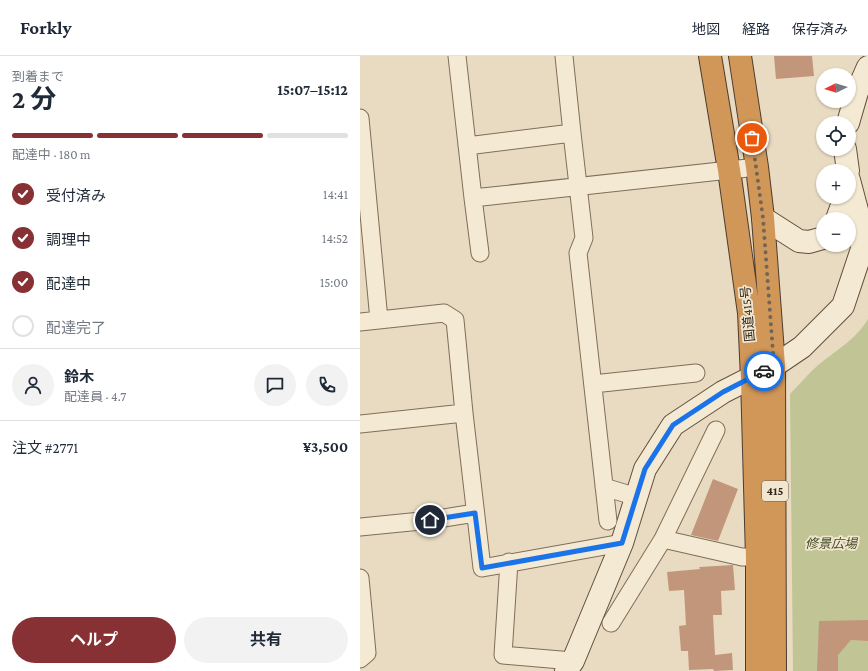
<!DOCTYPE html>
<html lang="ja">
<head>
<meta charset="utf-8">
<style>
	body { margin:0; font-family:"Crimson Pro","Noto Sans JP",serif; background:#f2f2f3; color:#1f2937; height:100vh; display:flex; flex-direction:column; font-size:15px; white-space:nowrap }
	* { box-sizing:border-box; margin:0 }
	p { font-size:13px; color:#747a83 }
	.icon { flex:none; width:22px; height:22px; fill:none; stroke:currentColor; stroke-width:2; stroke-linecap:round; stroke-linejoin:round }
	.map { position:relative; flex:1; overflow:hidden }
	.panel { display:flex; flex-direction:column; background:#fff; width:360px }
	.panel>* { flex:none }
	.needle { width:26px; rotate:265deg }
	.controls { position:absolute; left:456px; top:12px; display:grid; gap:8px }
	.controls a { display:grid; place-items:center; width:40px; height:40px; border-radius:50%; background:#fff; box-shadow:0 1px 3px #0004; font-size:20px }
	.pin { position:absolute; display:grid; place-items:center; width:34px; height:34px; color:#fff; margin:-17px; border:2px solid #fff; border-radius:50%; box-shadow:0 1px 4px #0007 }
	.courier { position:absolute; display:grid; place-items:center; width:40px; height:40px; margin:-20px; border:3px solid #1a73e8; border-radius:50%; background:#fff; color:#222; box-shadow:0 1px 5px #0007 }
	.headline em { font-style:normal; font-weight:700 }
	.headline div { display:flex; flex-direction:column-reverse }
	.headline { display:flex; align-items:center; justify-content:space-between; height:68px; padding:0 12px }
	h1 { font-size:26px; font-weight:700; line-height:30px }
	.bar { display:grid; grid-template-columns:repeat(4,1fr); gap:6px 4px; align-content:center; height:48px; padding:0 12px }
	.bar i { height:5px; border-radius:3px; background:#e0e1e3 }
	.bar .current { background:#883135 }
	.bar p { grid-column:span 4 }
	.line { display:flex; align-items:center; gap:10px; padding:0 12px; border-top:1px solid #e0e1e3 }
	.line div { flex:1 }
	.round { display:grid; place-items:center; flex:none; width:42px; height:42px; border-radius:21px; background:#f2f2f3 }
	ol { padding:0 12px; list-style:none }
	li { display:flex; align-items:center; gap:12px; height:44px }
	li p { margin-inline-start:auto }
	li .icon { padding:4px; border-radius:50%; background:#883135; color:#fff; stroke-width:4 }
	li:last-child { color:#747a83 }
	li i { width:22px; height:22px; border:2px solid #e0e1e3; border-radius:50% }
	.button { display:flex; gap:8px; margin-top:auto; padding:8px 12px }
	.button a { flex:1; height:46px; border-radius:24px; background:#883135; color:#fff; font-size:16px; font-weight:700; line-height:46px; text-align:center }
	.button a+a { background:#f2f2f3; color:#1f2937 }
	header { display:flex; align-items:center; gap:24px; box-sizing:border-box; height:56px; padding:0 20px; background:#fff; border-bottom:1px solid #e0e1e3 }
	header strong { font-size:19px }
	nav { display:flex; gap:22px; margin-inline-start:auto; font-size:14px }
	main { display:flex; flex:1; min-height:0 }
	.map>svg:first-child { display:block }
	.green { fill:#c1c596 }
	.building { fill:#c2967b }
	.lines { fill:none; stroke-linecap:round; stroke-linejoin:round }
	.street-casing { stroke:#806d5a; stroke-width:19 }
	.secondary-casing { stroke:#614e3e; stroke-width:24 }
	.highway-casing { stroke:#4d3c2f; stroke-width:24 }
	.street { stroke:#f4e9d3; stroke-width:17 }
	.secondary { stroke:#f4e9d3; stroke-width:22 }
	.highway { stroke:#d09759; stroke-width:22 }
	.done { stroke:#716556; stroke-width:4; stroke-dasharray:0 7.2 }
	.route { stroke:#1a73e8; stroke-width:5 }
	.labels { text-anchor:middle; stroke-width:3.5; stroke-linejoin:round; paint-order:stroke }
	.shield { fill:#f1e6cf; stroke:#6b6052; stroke-width:1 }
	.shield-label { font-size:12px; font-weight:bold; fill:#31261d }
	.street-label { font-size:13px; fill:#31261d; stroke:#f1e6cf }
	.park-label { font-size:13px; font-style:italic; fill:#434b26; stroke:#f1e6cf }
</style>
</head>
<body>
<header>
<strong>Forkly</strong>
<nav><a>地図</a><a>経路</a><a>保存済み</a></nav>
</header>
<main>
<section class="panel">
<div class="headline"><div><h1>2 分</h1><p>到着まで</p></div><em>15:07–15:12</em></div>
<div class="bar"><i class="current"></i><i class="current"></i><i class="current"></i><i></i><p>配達中 · 180 m</p></div>
<ol>
<li><svg class="icon" aria-label="check" viewBox="0 0 24 24"><path d="M5 12l5 5 9-10"/></svg>受付済み<p>14:41</p></li>
<li><svg class="icon" aria-label="check" viewBox="0 0 24 24"><path d="M5 12l5 5 9-10"/></svg>調理中<p>14:52</p></li>
<li><svg class="icon" aria-label="check" viewBox="0 0 24 24"><path d="M5 12l5 5 9-10"/></svg>配達中<p>15:00</p></li>
<li><i></i>配達完了</li>
</ol>
<div class="line" style="height:72px"><a class="round"><svg class="icon" aria-label="person" viewBox="0 0 24 24"><circle cx="12" cy="8" r="4"/><path d="M4 21q1-7 8-7t8 7"/></svg></a><div><b>鈴木</b><p>配達員 · 4.7</p></div><a class="round"><svg class="icon" aria-label="chat" viewBox="0 0 24 24"><path d="M4 5h16v11H9l-5 4z"/></svg></a><a class="round"><svg class="icon" aria-label="phone" viewBox="0 0 24 24"><path d="M5 4h4l2 5-3 2q2 4 5 5l2-3 5 2v4C11 20 4 13 5 4z"/></svg></a></div>
<div class="line" style="height:52px"><div>注文 #2771</div><b>¥3,500</b></div>
<div class="button"><a>ヘルプ</a><a>共有</a></div>
</section>
<div class="map">
<svg width="508" height="615" viewBox="0 0 508 615">
	<rect width="100%" height="100%" fill="#e8dbc1"/>
	<path class="green" d="M508 263V615H433L430 338C439 329 447 319 456 311 473 296 496 284 508 263Z"/>
	<path class="building" d="M414 0H452L454 20 416 23Z
		M353 423 378 433 358 485 331 479Z
		M373 509 375 534 361 535 362 559H353L355 599 372 597 373 614 354 615 353 613 329 614 328 595H321L319 570 326 569 324 534 309 535 307 516 340 513 339 511Z
		M508 564V585L491 584 478 599V615H457L459 565Z"/>
	<g class="lines">
		<g class="street-casing">
			<path id="street" d="M97 0 113 142 397 111
				M204 0 212 77
				M0 62 19 264
				M107 90 212 77 224 182 218 197 248 465
				M113 142 120 197
				M0 266 84 257 95 264 104 357 122 512 262 487
				M233 328 336 317
				M0 368 104 357
				M244 431 277 441
				M0 471 71 464 115 457
				M303 483 382 501H409
				M149 506 143 599 213 605
				M0 522 7 597 0 603
				M251 567 303 483 356 374"/>
		</g>
		<g class="secondary-casing">
			<path id="secondary" d="M488 67 497 36 508 11
				M485 93 488 115
				M403 162 439 185 449 186 463 182
				M477 163 485 141
				M206 615 213 605 262 487 285 413 313 369 363 336 414 310 442 291 483 250 502 193 498 158 489 124"/>
		</g>
		<g class="highway-casing">
			<path id="highway" d="M350 0 369 114 389 257 392 322 397 502V615
				M380 0 397 111 403 162 414 310 415 615"/>
		</g>
		<use href="#street" class="street"/>
		<use href="#secondary" class="secondary"/>
		<use href="#highway" class="highway"/>
	</g>
	<g class="lines">
		<path class="done" d="M392 82 403 162 414 310 404 315"/>
		<path class="route" d="M70 464 115 457 122 512 262 487 285 413 313 369 363 336 404 315"/>
	</g>
	<g class="labels">
		<rect class="shield" x="402" y="425" width="26" height="20" rx="3"/>
		<g class="shield-label">
			<text x="415" y="439">415</text>
		</g>
		<g class="street-label">
			<text transform="translate(387 258) rotate(-95)" y="5">国道415号</text>
		</g>
		<g class="park-label">
			<text x="471" y="492">修景広場</text>
		</g>
	</g>
</svg>
<div class="controls">
<a><svg class="needle" viewBox="-14 -14 28 28"><path d="M0-13l5 13h-10z" fill="#e53935"/><path d="M0 13l5-13h-10z" fill="#747a83"/></svg></a>
<a><svg class="icon" aria-label="locate" viewBox="0 0 24 24"><circle cx="12" cy="12" r="6"/><path d="M12 2v4M12 18v4M2 12h4M18 12h4"/></svg></a>
<a>+</a>
<a>−</a>
</div>
<div class="pin" style="left:392px;top:82px;background:#ea580c"><svg class="icon" aria-label="bag" viewBox="0 0 24 24"><path d="M5 8h14l-1 12H6zM9 8a3 3 0 0 1 6 0"/></svg></div>
<div class="pin" style="left:70px;top:464px;background:#1f2937"><svg class="icon" aria-label="home" viewBox="0 0 24 24"><path d="M3 11l9-7 9 7M6 9v11h12V9"/></svg></div>
<div class="courier" style="left:404px;top:315px"><svg class="icon" aria-label="car" viewBox="0 0 24 24"><path d="M5 17H2v-5l4-1 3-4h7l3 4 3 1v5h-3M9 17h6M6 11h13"/><circle cx="7" cy="17" r="2"/><circle cx="17" cy="17" r="2"/></svg></div>
</div>
</main>
</body>
</html>
